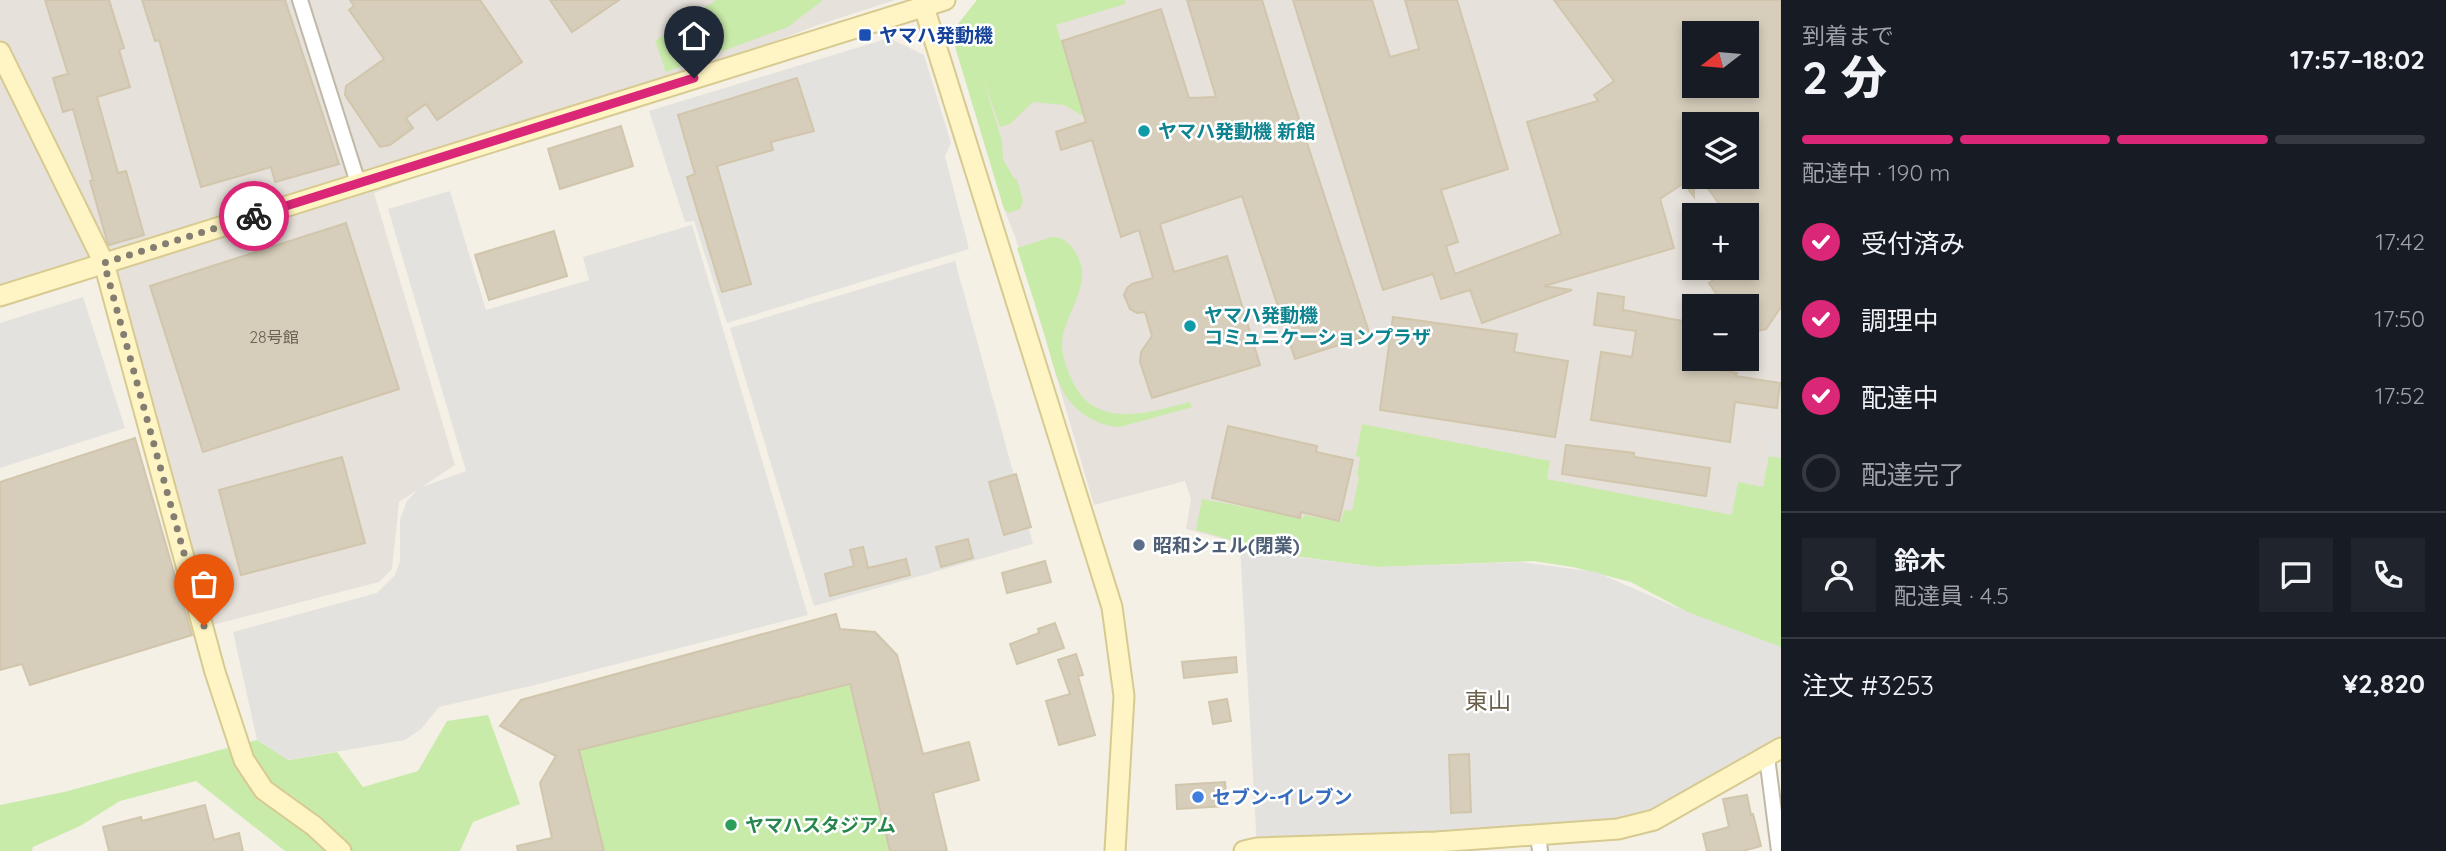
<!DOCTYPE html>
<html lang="ja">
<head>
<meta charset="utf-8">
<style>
	body { margin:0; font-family:Quicksand,"Noto Sans JP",sans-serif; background:#20242c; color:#f1f3f6; height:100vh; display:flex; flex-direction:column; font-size:26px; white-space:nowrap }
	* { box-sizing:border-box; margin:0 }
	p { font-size:23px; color:#9ea1a6 }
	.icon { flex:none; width:38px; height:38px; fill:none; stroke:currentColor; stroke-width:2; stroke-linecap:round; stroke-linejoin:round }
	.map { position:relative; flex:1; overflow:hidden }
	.side { display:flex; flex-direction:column; background:#171b24; width:665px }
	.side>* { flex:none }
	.needle { width:46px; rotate:254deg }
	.buttons { position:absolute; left:1682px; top:21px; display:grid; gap:14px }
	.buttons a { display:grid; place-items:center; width:77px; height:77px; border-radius:0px; background:#171b24; box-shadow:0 4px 10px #0003; font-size:35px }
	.pin { position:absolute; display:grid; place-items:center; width:60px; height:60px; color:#fff; margin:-72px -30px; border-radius:50% 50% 50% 0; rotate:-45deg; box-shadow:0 0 7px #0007 }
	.pin .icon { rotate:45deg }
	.courier { position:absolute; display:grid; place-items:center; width:70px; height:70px; margin:-35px; border:5px solid #db2777; border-radius:50%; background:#fff; color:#222; box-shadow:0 2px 9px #0007 }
	.overview em { font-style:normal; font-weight:800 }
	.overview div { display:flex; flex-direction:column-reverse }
	.overview { display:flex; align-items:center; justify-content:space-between; height:119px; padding:0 21px }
	h1 { font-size:46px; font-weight:800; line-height:52px }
	.bar { display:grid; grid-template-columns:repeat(4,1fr); gap:10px 7px; align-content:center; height:84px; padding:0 21px }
	.bar i { height:9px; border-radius:5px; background:#363941 }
	.bar .selected { background:#db2777 }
	.bar p { grid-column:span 4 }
	.line { display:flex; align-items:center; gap:18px; padding:0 21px; border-top:2px solid #363941 }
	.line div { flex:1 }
	.round { display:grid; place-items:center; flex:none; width:74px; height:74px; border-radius:0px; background:#20242c }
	ol { padding:0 21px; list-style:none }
	li { display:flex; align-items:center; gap:21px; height:77px }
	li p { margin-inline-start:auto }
	li .icon { padding:7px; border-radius:50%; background:#db2777; color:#fff; stroke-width:4 }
	li:last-child { color:#9ea1a6 }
	li i { width:38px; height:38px; border:4px solid #363941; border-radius:50% }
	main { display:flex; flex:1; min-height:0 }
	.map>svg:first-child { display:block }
	.industrial { fill:#e6e1da; fill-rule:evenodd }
	.green { fill:#c9ebaa }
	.parking { fill:#e4e2de }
	.building { fill:#d6cdba; stroke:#d1c6ac; stroke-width:2; fill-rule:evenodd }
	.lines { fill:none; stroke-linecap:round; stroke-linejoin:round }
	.street-casing { stroke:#c0b9a7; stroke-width:18 }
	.secondary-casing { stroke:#d7ca91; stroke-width:23 }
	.street { stroke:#fff; stroke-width:14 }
	.secondary { stroke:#fff5c4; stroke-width:19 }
	.done { stroke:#847e72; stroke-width:7; stroke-dasharray:0 12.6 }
	.route { stroke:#db2777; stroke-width:9 }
	.transit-dot { fill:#1a4fb4; stroke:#fff; stroke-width:2.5 }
	.culture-dot { fill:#0f9aa8; stroke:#fff; stroke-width:2.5 }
	.service-dot { fill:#5c6f8a; stroke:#fff; stroke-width:2.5 }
	.shop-dot { fill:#3f7fe0; stroke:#fff; stroke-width:2.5 }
	.leisure-dot { fill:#2e9e5b; stroke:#fff; stroke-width:2.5 }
	.labels { text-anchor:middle; stroke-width:5; stroke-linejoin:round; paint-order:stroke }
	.number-label { font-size:16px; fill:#6b6456 }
	.transit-label { font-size:19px; font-weight:bold; fill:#164399; stroke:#fff; text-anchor:start }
	.culture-label { font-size:19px; font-weight:bold; fill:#0d838f; stroke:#fff; text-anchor:start }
	.service-label { font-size:19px; font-weight:bold; fill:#4e5e75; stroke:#fff; text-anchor:start }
	.shop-label { font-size:19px; font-weight:bold; fill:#366cbe; stroke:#fff; text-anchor:start }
	.leisure-label { font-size:19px; font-weight:bold; fill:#27864d; stroke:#fff; text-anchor:start }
	.quarter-label { font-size:23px; fill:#6a604a; stroke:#fff }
</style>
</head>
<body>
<main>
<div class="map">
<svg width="1781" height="851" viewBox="0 0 1781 851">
	<rect width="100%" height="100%" fill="#f4f0e5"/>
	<path class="industrial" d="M0 0H895L818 25 374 193 455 465 399 502 392 569 379 582 204 627 104 263 0 296Z
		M977 0H1781V647L1697 617 1631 582 1573 567 1534 561 1377 567 1279 554 1186 529 1191 499 1185 481 1094 505 1016 239 1004 209 951 33ZM1694 33H1746V86H1694ZM1694 124H1746V177H1694ZM1694 215H1746V268H1694ZM1694 306H1746V359H1694Z"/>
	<path class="green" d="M716 0H823L788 27 666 72 655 41Z
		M977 0H1125V4L1056 25 1085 117 1064 105 1033 102 1010 124 1000 127 982 75 1002 141 1003 159 1013 177 1017 180 1023 201 1020 209 1008 213 1004 209 951 33Z
		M1052 237C1062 237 1068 242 1074 250 1096 281 1066 310 1062 341 1061 353 1066 367 1071 378 1093 430 1146 414 1189 402L1192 407 1120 427C1100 426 1080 415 1068 399 1057 383 1052 361 1047 342 1037 311 1027 279 1017 248Z
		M1362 424 1550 461 1547 479 1732 515 1738 482 1763 487 1769 456 1781 458V647L1697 617 1631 582 1573 567 1534 561 1377 567 1279 554 1196 530 1202 499 1303 518 1304 515 1341 522 1344 510 1352 511 1359 477 1357 476 1360 457 1356 456Z
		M849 685 890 851H604L579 750Z
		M488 715 520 804 473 822 460 851H285L196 781 120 801 80 826 33 847 32 851H0V805L64 792 257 740 289 760 337 752 363 787 418 771 447 721Z"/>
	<path class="parking" d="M889 38 924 55 951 143 945 156 969 249 727 323 694 221 685 222 649 111Z
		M450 191 486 310 589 280 583 257 692 225 808 615 531 686 439 707 421 729 405 740 288 760 257 740 233 632 377 593 395 575 400 561V519L407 501 419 488 466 471 388 209Z
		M955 261 1033 544 814 606 730 328Z
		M83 297 125 428 0 468V323Z
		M1774 436H1781V458L1769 456Z
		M1240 546 1290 556 1377 567 1520 562 1596 572 1685 611 1781 647V741L1672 810 1603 830 1257 848Z"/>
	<path class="building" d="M45 0H109L124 48 119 50 130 87 97 97 118 173 126 171 144 235 109 245 107 241 90 181 93 180 73 109 63 112 53 78 68 74Z
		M142 0H285L339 164 275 182 271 167 201 187 159 40 155 41Z
		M350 0H480L522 62 437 120 426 104 406 118 413 128 390 145 380 147 345 95 346 86 384 59 349 10 354 6Z
		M550 0H619L572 32Z
		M1187 0H1262L1288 85 1370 335 1295 359 1242 196 1160 224 1174 272 1227 256 1260 365 1152 398 1140 362 1141 352 1152 336 1145 312 1137 313 1130 309 1124 295 1127 288 1132 284 1153 278 1139 230 1121 237 1092 140 1061 150 1056 132 1086 122 1062 41 1161 9 1189 98 1216 97Z
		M1293 0H1372L1390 57 1419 49 1405 0H1457L1508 169 1441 190 1458 242 1446 246 1455 274 1561 234 1527 122 1598 101 1594 95 1614 81 1554 0H1781V307L1766 329 1746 333V306H1724L1709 283 1732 268H1746V215H1727L1700 177H1746V124H1694V197L1684 183 1660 199 1674 248 1544 286 1572 290 1482 323 1470 290 1441 299 1433 274 1383 290ZM1694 33H1746V86H1694Z
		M797 78 814 131 771 142 773 150 717 166 751 284 722 292 687 177 695 174 678 115Z
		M621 126 633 166 560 189 548 149Z
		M346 223 399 389 203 452 150 286Z
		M554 231 567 276 489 300 475 255Z
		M1598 293 1624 297 1623 310 1694 323V366L1737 373 1735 376 1780 383 1777 408 1735 402 1730 442 1591 420 1601 352 1632 357 1636 331 1594 325Z
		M1393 317 1517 334 1514 352 1568 361 1555 437 1380 410Z
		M1228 426 1317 446 1316 452 1353 460 1339 521 1301 512 1300 518 1212 498Z
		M135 438 192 635 30 685 22 664 0 670V482Z
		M1566 445 1634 453V457L1710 468 1706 496 1562 474Z
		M342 457 365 543 241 575 219 490Z
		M1016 474 1031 527 1004 535 989 482Z
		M968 539 973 558 941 567 936 547Z
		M863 547 868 568 906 559 910 575 830 596 825 574 854 566 850 550Z
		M1045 561 1051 582 1007 593 1002 573Z
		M836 614 840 629 875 632 897 655 923 754 969 742 979 780 933 793 947 851H890L850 684 579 750 604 851H518L517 846 552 838 540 783 556 756 500 726 521 700Z
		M1055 623 1064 648 1017 664 1010 644 1039 633 1038 629Z
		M1076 654 1083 675 1078 676 1095 735 1059 745 1046 701 1070 694 1058 660Z
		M1236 657 1237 672 1184 678 1182 662Z
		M1227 699 1231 721 1213 724 1209 702Z
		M1469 754 1471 812 1451 813 1449 755Z
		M1225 782 1227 806 1177 809 1176 785Z
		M1747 795 1751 815 1753 814 1761 846 1743 851H1707L1703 834 1729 827 1723 799Z
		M205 805 214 840 239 833 243 851H109L103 827 141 817 142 821Z"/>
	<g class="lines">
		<g class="street-casing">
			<path id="street" d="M300 0 358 183
				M1767 757 1779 851
				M1538 835 1540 851"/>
		</g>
		<g class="secondary-casing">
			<path id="secondary" d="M924 7 1112 607 1124 696 1115 851
				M0 52 104 263 215 672 244 760 264 790 314 826 341 851
				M0 296 945 0
				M1244 851 1257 848 1436 842 1618 829 1654 820 1781 748"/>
		</g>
		<use href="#street" class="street"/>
		<use href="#secondary" class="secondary"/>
	</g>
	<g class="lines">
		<path class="done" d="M204 626 104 263 254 216"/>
		<path class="route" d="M254 216 694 78"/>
	</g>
	<rect class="transit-dot" x="858" y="28" width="14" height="14" rx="3.5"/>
	<g class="culture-dot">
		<circle cx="1144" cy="131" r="7"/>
		<circle cx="1190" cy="326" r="7"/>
	</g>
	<circle class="service-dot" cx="1139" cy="545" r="7"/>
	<circle class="shop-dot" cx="1198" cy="797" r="7"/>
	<circle class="leisure-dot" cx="731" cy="825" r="7"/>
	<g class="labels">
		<g class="number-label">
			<text x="274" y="343">28号館</text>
		</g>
		<g class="transit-label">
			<text x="879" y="42">ヤマハ発動機</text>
		</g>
		<g class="culture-label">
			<text x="1158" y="138">ヤマハ発動機 新館</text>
			<text x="1204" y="322">ヤマハ発動機<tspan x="1204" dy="22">コミュニケーションプラザ</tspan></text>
		</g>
		<g class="service-label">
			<text x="1153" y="552">昭和シェル(閉業)</text>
		</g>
		<g class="shop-label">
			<text x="1212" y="804">セブン-イレブン</text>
		</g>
		<g class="leisure-label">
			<text x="745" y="832">ヤマハスタジアム</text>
		</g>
		<g class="quarter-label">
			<text x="1488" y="709">東山</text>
		</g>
	</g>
</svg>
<div class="buttons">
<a><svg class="needle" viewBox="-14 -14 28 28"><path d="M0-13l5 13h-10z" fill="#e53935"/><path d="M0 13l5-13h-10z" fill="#9ea1a6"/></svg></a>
<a><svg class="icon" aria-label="layers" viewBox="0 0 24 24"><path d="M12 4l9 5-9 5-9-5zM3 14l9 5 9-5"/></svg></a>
<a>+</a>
<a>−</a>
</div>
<div class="pin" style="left:204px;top:626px;background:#ea580c"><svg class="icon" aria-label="bag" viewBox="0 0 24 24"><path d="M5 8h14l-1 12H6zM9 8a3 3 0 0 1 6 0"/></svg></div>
<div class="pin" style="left:694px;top:78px;background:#1f2937"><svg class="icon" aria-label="home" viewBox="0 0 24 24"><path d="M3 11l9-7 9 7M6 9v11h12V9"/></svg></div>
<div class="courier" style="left:254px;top:216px"><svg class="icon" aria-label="bike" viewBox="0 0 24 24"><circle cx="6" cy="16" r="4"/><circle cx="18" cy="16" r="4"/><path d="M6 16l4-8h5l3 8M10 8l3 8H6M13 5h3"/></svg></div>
</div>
<section class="side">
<div class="overview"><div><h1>2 分</h1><p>到着まで</p></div><em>17:57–18:02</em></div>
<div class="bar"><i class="selected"></i><i class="selected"></i><i class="selected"></i><i></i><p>配達中 · 190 m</p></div>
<ol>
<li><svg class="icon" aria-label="check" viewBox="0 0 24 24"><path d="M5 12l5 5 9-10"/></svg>受付済み<p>17:42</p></li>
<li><svg class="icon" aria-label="check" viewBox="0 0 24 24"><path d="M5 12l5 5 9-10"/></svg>調理中<p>17:50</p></li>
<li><svg class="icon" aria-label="check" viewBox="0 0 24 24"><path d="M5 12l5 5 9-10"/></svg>配達中<p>17:52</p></li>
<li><i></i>配達完了</li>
</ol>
<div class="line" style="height:126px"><a class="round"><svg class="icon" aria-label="person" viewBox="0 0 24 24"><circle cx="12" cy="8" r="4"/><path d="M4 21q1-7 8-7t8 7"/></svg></a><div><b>鈴木</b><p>配達員 · 4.5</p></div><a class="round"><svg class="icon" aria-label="chat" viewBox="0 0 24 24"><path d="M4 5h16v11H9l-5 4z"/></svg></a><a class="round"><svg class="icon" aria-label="phone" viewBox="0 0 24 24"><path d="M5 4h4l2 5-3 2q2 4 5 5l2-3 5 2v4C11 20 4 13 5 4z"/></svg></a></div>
<div class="line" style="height:91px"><div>注文 #3253</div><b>¥2,820</b></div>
</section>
</main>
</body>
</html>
